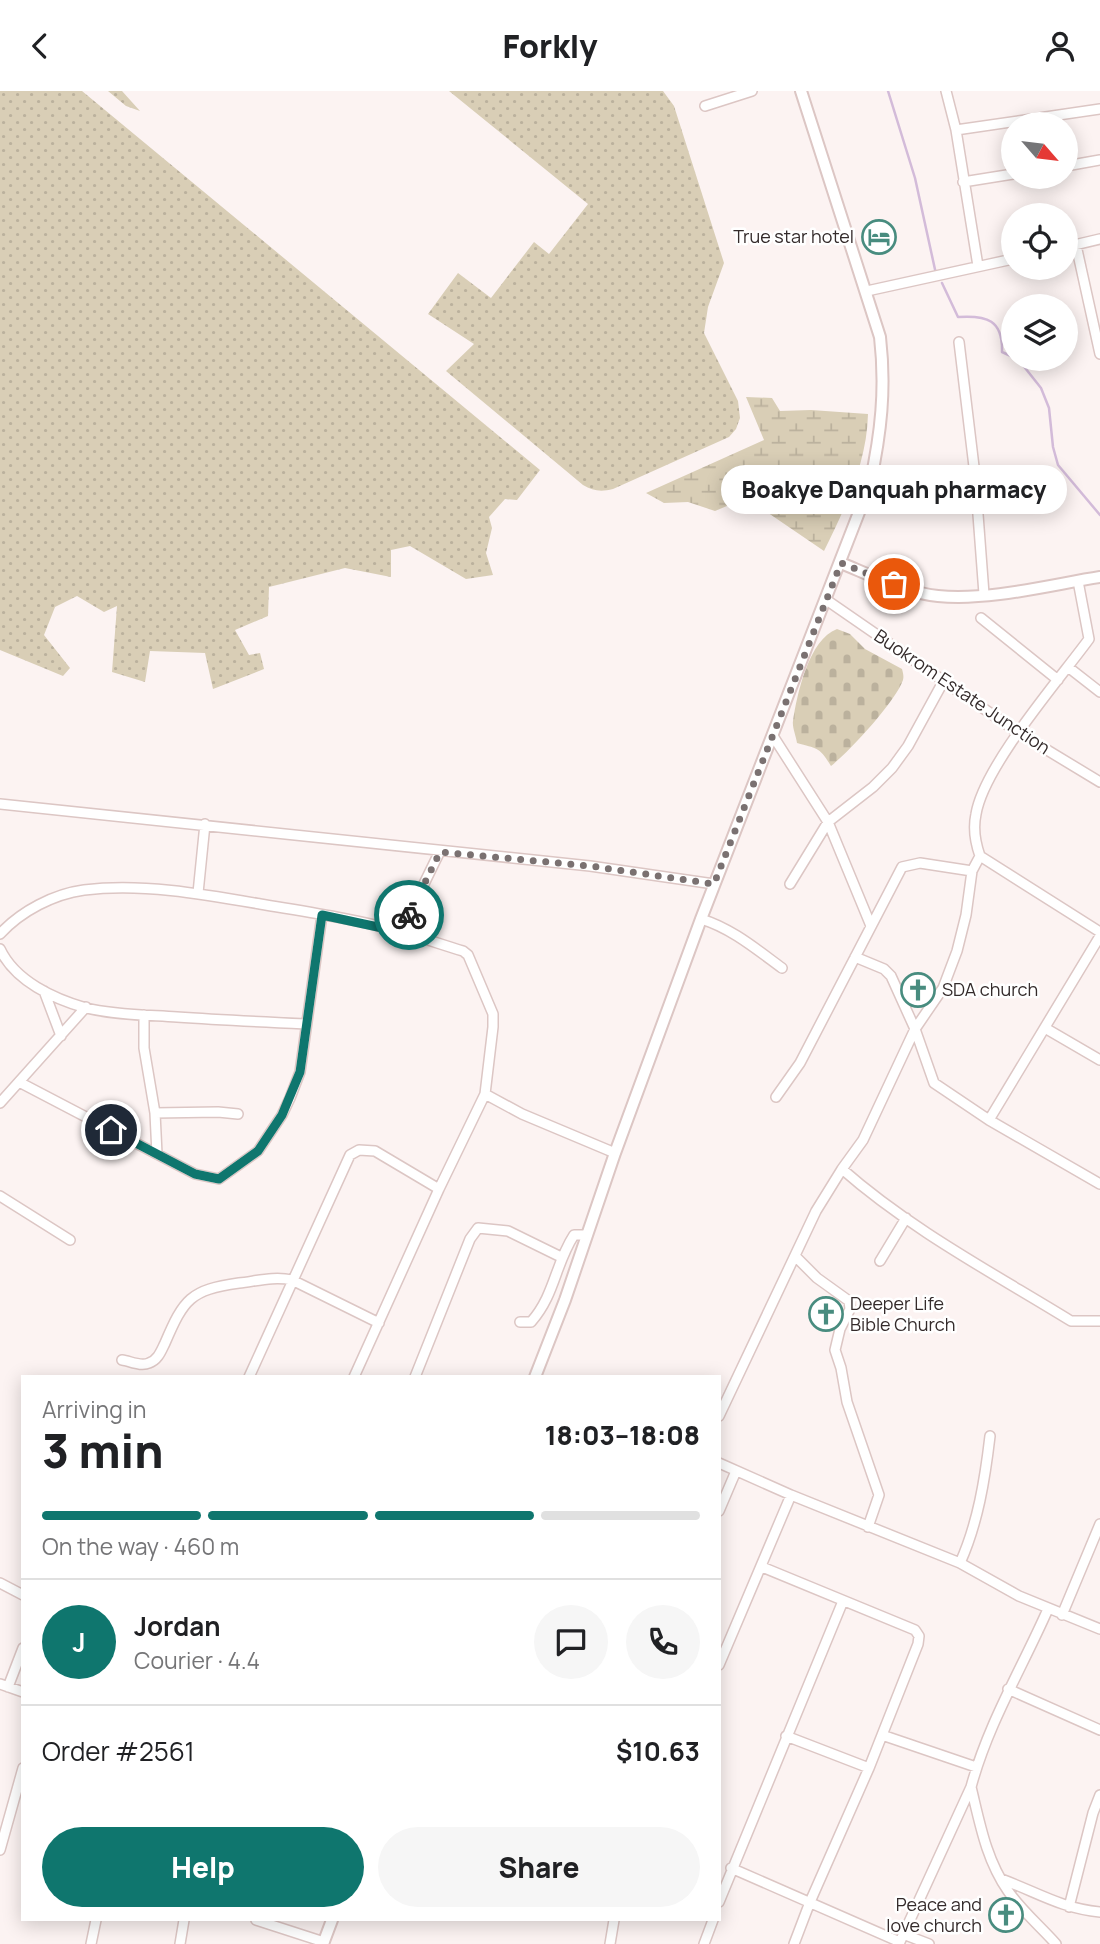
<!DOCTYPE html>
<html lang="en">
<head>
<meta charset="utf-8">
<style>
	body { margin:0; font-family:Manrope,sans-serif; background:#f6f6f6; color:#202124; height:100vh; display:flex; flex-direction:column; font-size:26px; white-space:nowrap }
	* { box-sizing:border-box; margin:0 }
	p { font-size:23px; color:#757577 }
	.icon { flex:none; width:38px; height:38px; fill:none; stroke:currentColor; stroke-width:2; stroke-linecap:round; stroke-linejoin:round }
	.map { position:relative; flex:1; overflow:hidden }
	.panel { position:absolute; left:21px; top:1284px; width:700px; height:546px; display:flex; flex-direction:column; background:#fff; border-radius:0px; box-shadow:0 4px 18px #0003 }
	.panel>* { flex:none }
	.needle { width:46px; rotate:118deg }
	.controls { position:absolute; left:1001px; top:21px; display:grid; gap:14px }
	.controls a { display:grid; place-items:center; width:77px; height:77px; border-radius:50%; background:#fff; box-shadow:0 4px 18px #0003; font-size:35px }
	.pin { position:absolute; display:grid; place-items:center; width:60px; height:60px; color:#fff; margin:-30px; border:4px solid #fff; border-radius:50%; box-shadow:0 2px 7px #0007 }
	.courier { position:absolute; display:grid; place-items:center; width:70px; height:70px; margin:-35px; border:5px solid #0f766e; border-radius:50%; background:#fff; color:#222; box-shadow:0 2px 9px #0007 }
	.bubble { position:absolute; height:49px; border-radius:24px; background:#fff; box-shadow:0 4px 18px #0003; font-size:23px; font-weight:800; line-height:49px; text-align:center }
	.headline em { font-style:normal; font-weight:800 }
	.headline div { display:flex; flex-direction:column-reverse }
	.headline { display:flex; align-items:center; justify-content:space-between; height:119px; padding:0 21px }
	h1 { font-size:46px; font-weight:800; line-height:52px }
	.bar { display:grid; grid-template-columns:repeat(4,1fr); gap:10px 7px; align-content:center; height:84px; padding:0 21px }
	.bar i { height:9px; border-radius:5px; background:#e0e0e0 }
	.bar .on { background:#0f766e }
	.bar p { grid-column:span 4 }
	.line { display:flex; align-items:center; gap:18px; padding:0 21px; border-top:2px solid #e0e0e0 }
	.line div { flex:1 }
	.round { display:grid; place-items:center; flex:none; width:74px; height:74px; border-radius:37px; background:#f6f6f6 }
	.action { display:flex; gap:14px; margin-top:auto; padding:14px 21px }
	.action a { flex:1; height:80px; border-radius:42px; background:#0f766e; color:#fff; font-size:28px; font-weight:800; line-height:80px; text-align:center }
	.action a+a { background:#f6f6f6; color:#202124 }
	header { display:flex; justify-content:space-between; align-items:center; height:91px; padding:0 21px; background:#fff; font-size:32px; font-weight:800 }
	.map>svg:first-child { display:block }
	.grass { fill:url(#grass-dots) }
	.wetland { fill:url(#wetland-marsh) }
	.cemetery { fill:url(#cemetery-stones) }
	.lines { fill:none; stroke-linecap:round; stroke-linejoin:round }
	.stream { stroke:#d3bbd9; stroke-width:2.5 }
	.minor-casing { stroke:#dcc6c4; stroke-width:12 }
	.tertiary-casing { stroke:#dcc6c4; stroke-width:14 }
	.minor { stroke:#fff; stroke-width:9 }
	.tertiary { stroke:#fff; stroke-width:10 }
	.done { stroke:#7a7171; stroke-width:7; stroke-dasharray:0 12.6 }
	.route { stroke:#0f766e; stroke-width:9 }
	.labels { text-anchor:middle; stroke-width:5; stroke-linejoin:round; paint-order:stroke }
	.poi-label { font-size:18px; fill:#342b2b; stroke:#fff; text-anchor:end }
	.street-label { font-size:18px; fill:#342b2b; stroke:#fff }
</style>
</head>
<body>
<header><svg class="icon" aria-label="back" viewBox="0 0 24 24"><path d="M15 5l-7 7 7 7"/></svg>Forkly<svg class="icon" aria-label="person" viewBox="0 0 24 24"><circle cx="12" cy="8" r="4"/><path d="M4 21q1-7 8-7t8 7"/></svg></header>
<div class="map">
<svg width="1100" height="1853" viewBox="0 0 1100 1853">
	<defs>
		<pattern id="grass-dots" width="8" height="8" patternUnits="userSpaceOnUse" patternTransform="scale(1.75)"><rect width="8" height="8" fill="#d9ceb6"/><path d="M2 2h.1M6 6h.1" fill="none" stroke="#bbb19d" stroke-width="1.8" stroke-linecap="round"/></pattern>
		<pattern id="wetland-marsh" width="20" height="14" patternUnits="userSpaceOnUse" patternTransform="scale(1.75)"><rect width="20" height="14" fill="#d9ceb6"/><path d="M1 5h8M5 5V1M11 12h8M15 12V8" fill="none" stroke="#bbb19d"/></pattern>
		<pattern id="cemetery-stones" width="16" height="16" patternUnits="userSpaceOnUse" patternTransform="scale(1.75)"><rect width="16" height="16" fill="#d9ceb6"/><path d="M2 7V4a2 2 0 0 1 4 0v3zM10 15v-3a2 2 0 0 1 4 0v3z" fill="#bbb19d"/></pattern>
	</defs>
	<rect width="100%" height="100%" fill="#fcf3f2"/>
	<path class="grass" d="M0 0H82L540 379 517 409 505 408 489 426 492 437 486 462 493 484 466 488 410 455 391 459V486L345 477 269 496 268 525 235 539 249 564 260 562 264 578 213 598 205 562 150 560 145 591 112 581 117 515 104 521 77 505 55 516 44 544 70 577 63 585 0 559Z
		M108 0H122L140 20 126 15Z
		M449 0H663L674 15 724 172 708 216 704 242 738 310 740 327 736 338 729 346 613 398C601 401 593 400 583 394L446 280 474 253 428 223 458 182 491 207 534 151 549 163 588 113Z"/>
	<path class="wetland" d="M746 306 772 307 780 320 811 319 868 323C867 372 845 417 824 460L746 407 715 420 688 411 664 412 646 402 764 349Z"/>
	<path class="cemetery" d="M837 538 850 543 865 558 902 578C903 582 904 585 903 589 896 610 849 661 831 675 819 655 817 658 797 652 796 645 792 636 793 630 797 603 809 548 837 538Z"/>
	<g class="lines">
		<path class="stream" d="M888 0 915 87 936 183
			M942 192 958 226C987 224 1003 229 1002 261L1013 266
			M1018 268 1041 297 1049 317 1053 356 1058 374 1100 424"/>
		<g class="minor-casing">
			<path id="minor" d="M946 0 956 39 978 175
				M705 15 752 0
				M956 39 1100 18
				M1066 75 1100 69
				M963 91 1013 83
				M1076 154 1100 263
				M1066 156 1100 148
				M867 200 1013 168
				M959 251 975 384 984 503
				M825 508 1019 642 1100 691
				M981 527 1058 589
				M1068 576 1100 601
				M773 645 828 731 871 835
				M0 713 590 775 714 793
				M980 765 1100 841
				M790 793 828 731 873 696 892 677 908 655 943 591
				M198 802 205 733
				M701 828C731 837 756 858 782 877
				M401 840 440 760
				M0 843C21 820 54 803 84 799 142 792 203 803 260 813 307 821 356 828 402 841 423 847 443 854 463 860L468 864 493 923V936L485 1003 439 1098 354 1286
				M0 858C15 890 54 908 86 917 115 924 148 924 177 926 220 929 263 931 306 933
				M855 866 884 878 891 885 915 938 934 992 989 1029 1100 1093
				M44 900 61 945
				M144 924V957L155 1022 218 1021 238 1023
				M1045 937 1100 969
				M19 991 195 1083 219 1088 258 1060 282 1024 290 1007 300 981 322 824
				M485 1003 522 1023 615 1062
				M776 1006 800 972 902 776 920 772 972 780
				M0 1012 86 916
				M155 1022 157 1063
				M989 1029 1100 845
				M842 1078C910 1138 993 1182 1071 1230H1100
				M0 1105 70 1149
				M795 1165 817 1187 849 1210 850 1218 840 1238 835 1259 841 1277 847 1311 879 1404 868 1436
				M880 1170 906 1127
				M520 1231H531C555 1204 555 1173 574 1144H587
				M122 1269C130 1270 141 1276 149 1272 158 1269 161 1260 165 1252 184 1208 190 1199 239 1192 257 1190 274 1185 292 1189L379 1232
				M249 1286 350 1064 359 1059 375 1060 439 1098
				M415 1286 470 1148 478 1137 508 1140 561 1166
				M719 1325 816 1120 842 1078 863 1049 915 938 943 897 957 860 966 824 972 780 980 765C975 751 973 737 976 723 984 675 1059 589 1089 548L1078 490
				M719 1372 791 1404 960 1472 1019 1505 1100 1538
				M719 1420 736 1380
				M960 1472C978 1432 985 1388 990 1345
				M762 1476 915 1539 919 1545 918 1553 869 1677 810 1811 794 1853
				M0 1492 23 1504
				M1062 1524 1100 1433
				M719 1574 791 1404
				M0 1593 23 1601
				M8 1596 23 1557
				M1008 1598 1100 1639
				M882 1644 976 1676
				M786 1645 869 1677
				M971 1696C980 1733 986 1768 1008 1800 1021 1819 1040 1835 1056 1853
				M0 1759 23 1677
				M731 1777 900 1851
				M1001 1788C1037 1801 1060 1817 1100 1821
				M719 1811 843 1510
				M1069 1816 1093 1722 1100 1704
				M256 1829 324 1851
				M903 1843 929 1853
				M91 1853 96 1829
				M180 1853 184 1829
				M610 1853 614 1829
				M704 1853 713 1829
				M899 1853 971 1696C988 1633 1022 1577 1048 1518"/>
		</g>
		<g class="tertiary-casing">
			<path id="tertiary" d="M841 472C870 484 907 502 938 505 989 510 1050 494 1100 486
				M535 1286 565 1209 615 1062 701 828 870 393C881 342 886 298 880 246L801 0
				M323 1853 332 1829"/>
		</g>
		<use href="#minor" class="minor"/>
		<use href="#tertiary" class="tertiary"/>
	</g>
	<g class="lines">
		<path class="done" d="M409 824 440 761 590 775 714 793 841 472 894 493"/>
		<path class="route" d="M111 1039 195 1083 219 1088 258 1060 282 1024 300 981 322 824 401 841 409 824"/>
	</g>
	<defs>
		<g id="hotel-ring" transform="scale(1.75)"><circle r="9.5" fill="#fff" stroke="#488c7f" stroke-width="1.5"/><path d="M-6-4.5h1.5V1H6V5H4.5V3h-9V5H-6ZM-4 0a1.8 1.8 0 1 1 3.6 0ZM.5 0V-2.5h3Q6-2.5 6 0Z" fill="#488c7f"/></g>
		<g id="church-ring" transform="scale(1.75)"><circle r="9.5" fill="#fff" stroke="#488c7f" stroke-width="1.5"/><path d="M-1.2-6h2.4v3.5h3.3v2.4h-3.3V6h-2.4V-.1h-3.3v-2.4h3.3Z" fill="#488c7f"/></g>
	</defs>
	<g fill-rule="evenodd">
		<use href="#hotel-ring" x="879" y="146"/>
		<use href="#church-ring" x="918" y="899"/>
		<use href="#church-ring" x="826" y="1223"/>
		<use href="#church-ring" x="1006" y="1824"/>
	</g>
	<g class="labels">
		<g class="poi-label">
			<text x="854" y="152">True star hotel</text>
			<text x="942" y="905" text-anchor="start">SDA church</text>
			<text x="850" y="1219" text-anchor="start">Deeper Life<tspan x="850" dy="21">Bible Church</tspan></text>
			<text x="982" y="1820">Peace and<tspan x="982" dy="21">love church</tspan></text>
		</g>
		<g class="street-label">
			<text transform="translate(962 601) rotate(34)" y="6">Buokrom Estate Junction</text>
		</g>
	</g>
</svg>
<div class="controls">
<a><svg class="needle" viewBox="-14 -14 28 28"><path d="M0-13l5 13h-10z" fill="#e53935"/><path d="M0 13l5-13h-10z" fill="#757577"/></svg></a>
<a><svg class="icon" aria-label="locate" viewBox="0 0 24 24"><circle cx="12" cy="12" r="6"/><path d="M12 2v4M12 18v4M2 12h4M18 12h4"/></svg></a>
<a><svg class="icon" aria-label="layers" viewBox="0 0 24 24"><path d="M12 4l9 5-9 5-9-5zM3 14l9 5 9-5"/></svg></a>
</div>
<div class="pin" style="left:894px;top:493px;background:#ea580c"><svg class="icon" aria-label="bag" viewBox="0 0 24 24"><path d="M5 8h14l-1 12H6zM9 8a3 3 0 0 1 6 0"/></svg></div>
<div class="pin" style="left:111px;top:1039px;background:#1f2937"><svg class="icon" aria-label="home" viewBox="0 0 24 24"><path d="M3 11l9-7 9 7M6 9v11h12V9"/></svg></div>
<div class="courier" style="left:409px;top:824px"><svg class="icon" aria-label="bike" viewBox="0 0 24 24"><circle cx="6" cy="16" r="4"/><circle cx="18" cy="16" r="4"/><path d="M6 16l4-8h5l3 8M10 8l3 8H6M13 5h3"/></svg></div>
<div class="bubble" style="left:721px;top:374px;width:346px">Boakye Danquah pharmacy</div>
<section class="panel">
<div class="headline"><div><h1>3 min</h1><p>Arriving in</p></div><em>18:03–18:08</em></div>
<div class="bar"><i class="on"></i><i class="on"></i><i class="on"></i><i></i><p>On the way · 460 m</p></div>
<div class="line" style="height:126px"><b class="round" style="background:#0f766e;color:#fff">J</b><div><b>Jordan</b><p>Courier · 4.4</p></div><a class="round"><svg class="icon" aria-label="chat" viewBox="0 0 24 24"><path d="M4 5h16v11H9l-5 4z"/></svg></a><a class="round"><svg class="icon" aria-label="phone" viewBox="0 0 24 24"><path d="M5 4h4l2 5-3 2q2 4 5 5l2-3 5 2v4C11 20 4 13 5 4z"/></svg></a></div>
<div class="line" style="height:91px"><div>Order #2561</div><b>$10.63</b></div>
<div class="action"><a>Help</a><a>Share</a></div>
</section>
</div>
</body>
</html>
